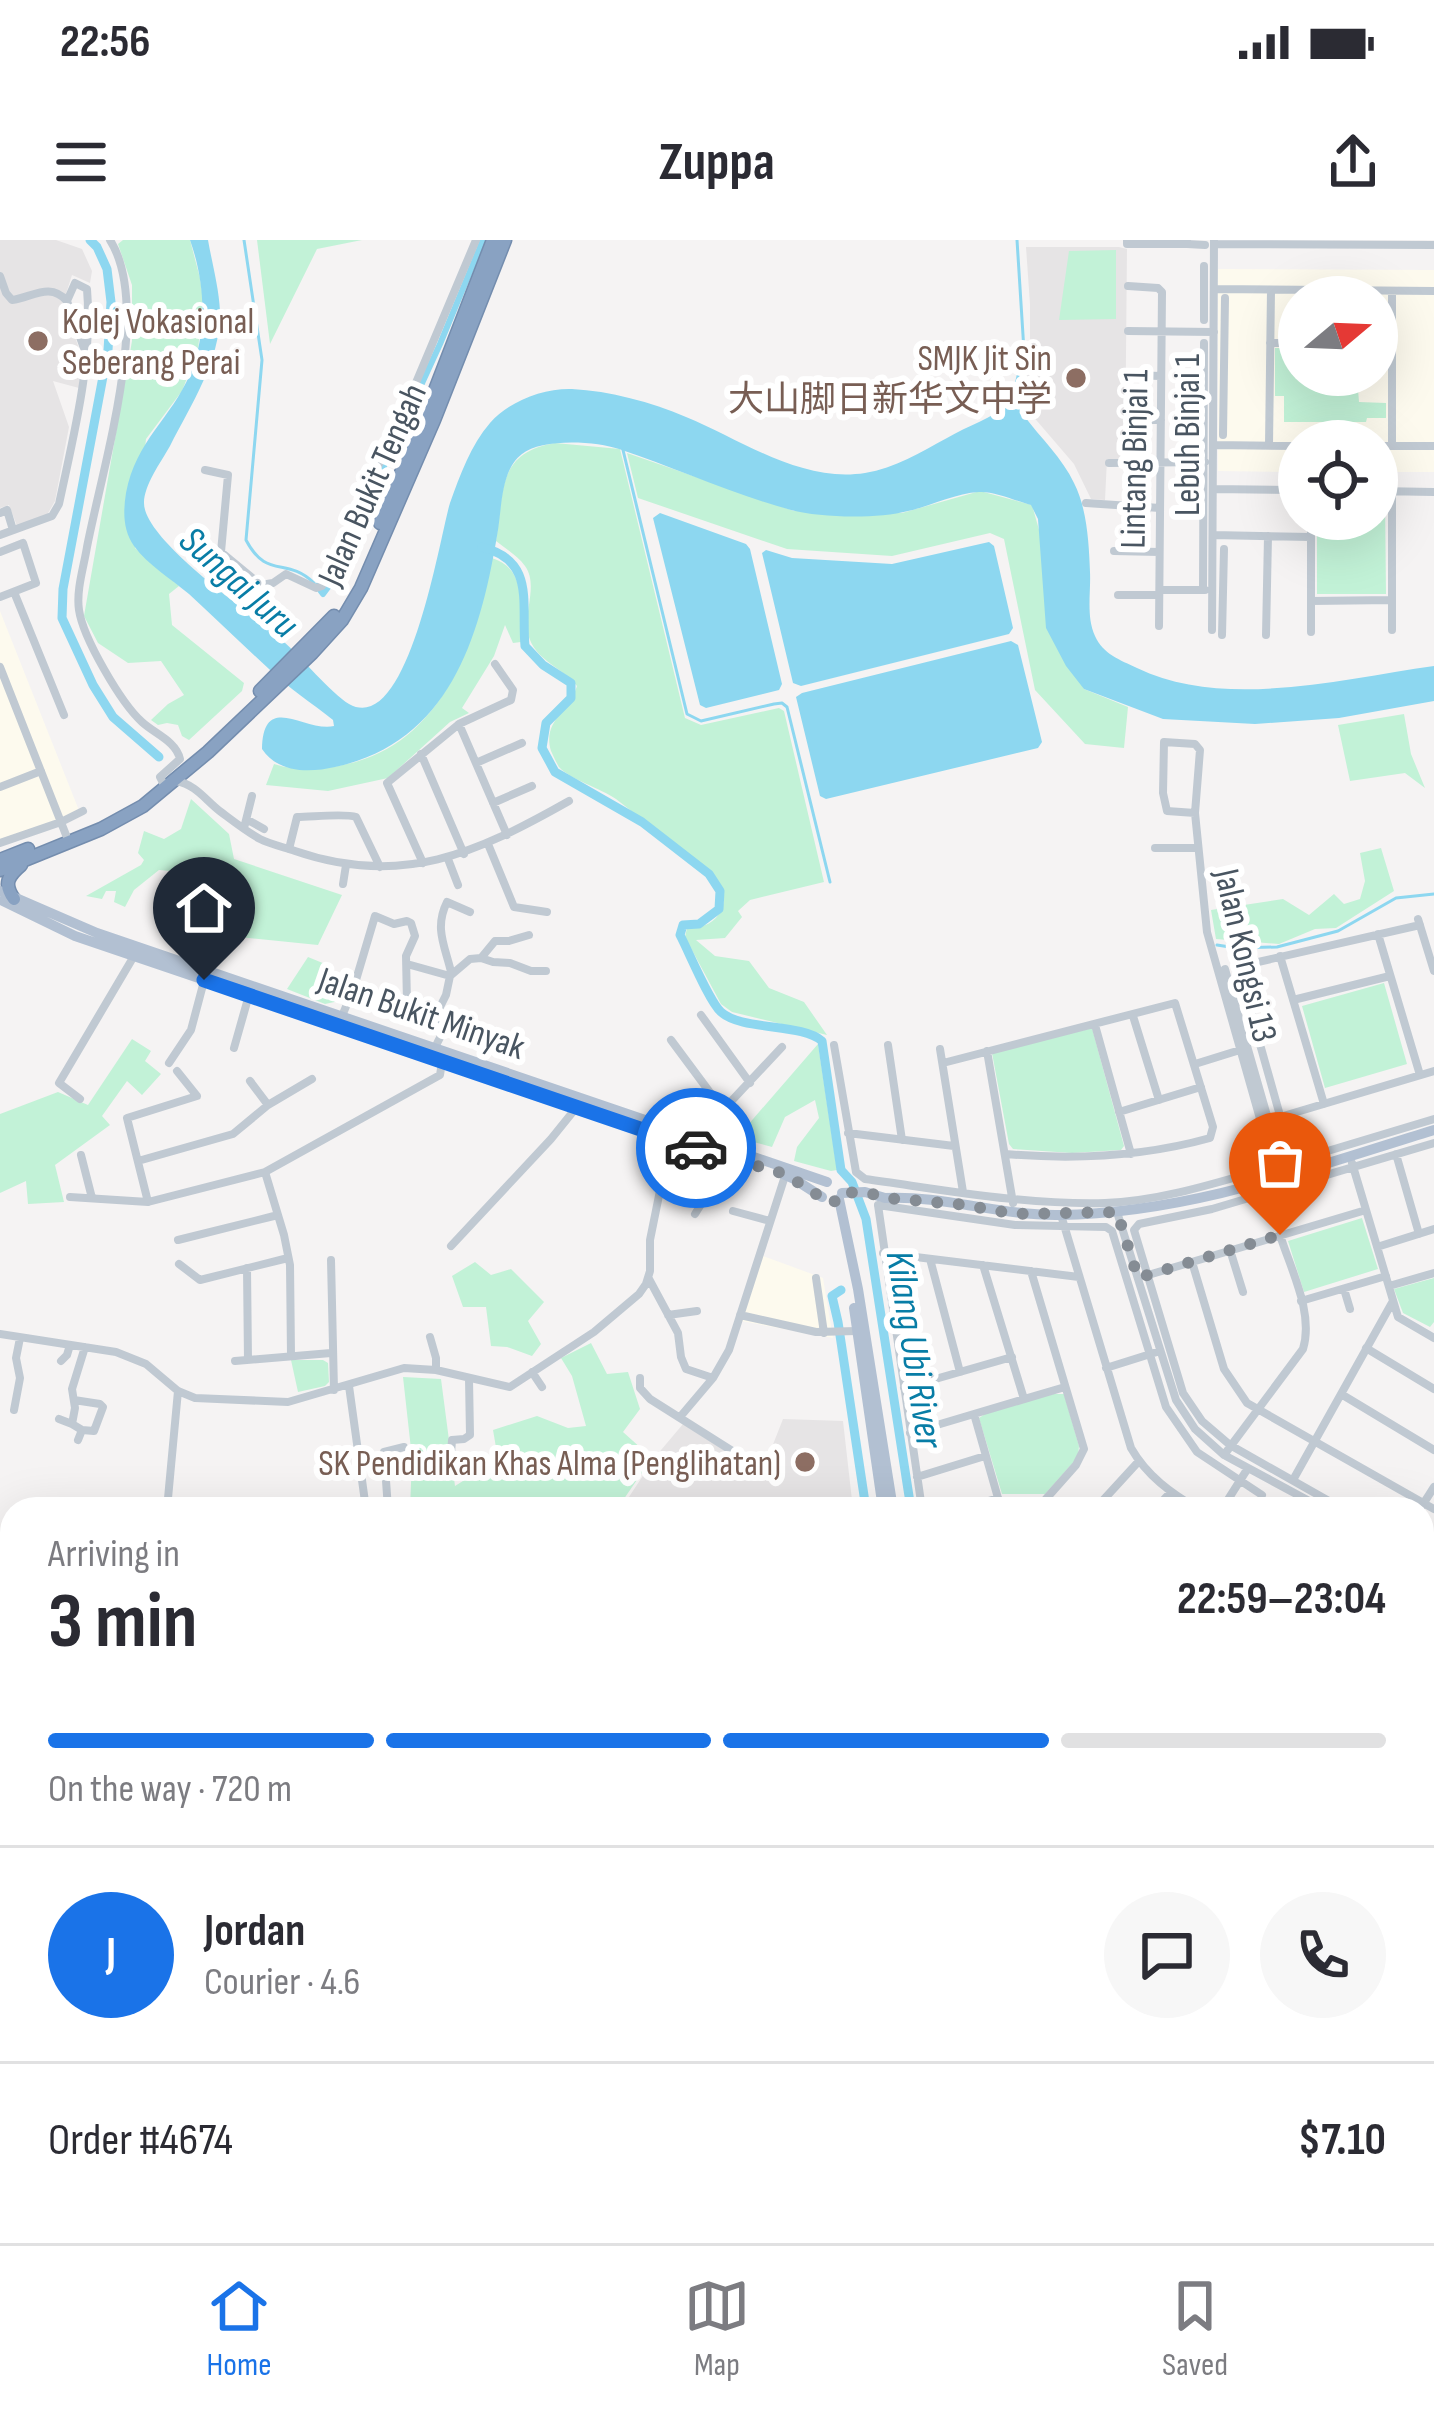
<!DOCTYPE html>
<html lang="en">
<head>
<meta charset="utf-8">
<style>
	body { margin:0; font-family:"Sofia Sans Condensed","Noto Sans SC",sans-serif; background:#f7f7f7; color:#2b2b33; height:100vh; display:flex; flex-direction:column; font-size:45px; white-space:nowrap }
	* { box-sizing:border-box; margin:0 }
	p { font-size:39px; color:#7c7c81 }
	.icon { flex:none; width:66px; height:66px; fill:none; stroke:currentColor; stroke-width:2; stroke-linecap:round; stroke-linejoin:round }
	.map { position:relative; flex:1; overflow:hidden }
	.details { position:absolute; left:0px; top:1257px; width:1434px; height:747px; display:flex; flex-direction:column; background:#fff; border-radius:36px 36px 0 0; box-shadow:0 12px 48px #0002 }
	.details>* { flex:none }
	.needle { width:78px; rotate:71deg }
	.buttons { position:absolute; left:1278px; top:36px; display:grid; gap:24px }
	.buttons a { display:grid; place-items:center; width:120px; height:120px; border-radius:50%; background:#fff; box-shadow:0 12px 48px #0002; font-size:60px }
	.pin { position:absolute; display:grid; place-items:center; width:102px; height:102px; color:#fff; margin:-123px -51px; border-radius:50% 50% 50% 0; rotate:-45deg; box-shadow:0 0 12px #0007 }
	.pin .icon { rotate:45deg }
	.courier { position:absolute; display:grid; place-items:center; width:120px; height:120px; margin:-60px; border:9px solid #1a73e8; border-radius:50%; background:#fff; color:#222; box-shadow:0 3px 15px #0007 }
	.head em { font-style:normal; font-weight:700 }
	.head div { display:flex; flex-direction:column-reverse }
	.head { display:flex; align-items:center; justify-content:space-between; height:204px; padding:0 48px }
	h1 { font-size:78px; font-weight:700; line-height:90px }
	.bar { display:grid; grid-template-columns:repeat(4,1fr); gap:18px 12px; align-content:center; height:144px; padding:0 48px }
	.bar i { height:15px; border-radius:9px; background:#e1e1e2 }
	.bar .active { background:#1a73e8 }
	.bar p { grid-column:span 4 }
	.line { display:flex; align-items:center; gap:30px; padding:0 48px; border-top:3px solid #e1e1e2 }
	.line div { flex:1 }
	.round { display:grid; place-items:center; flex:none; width:126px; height:126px; border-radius:63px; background:#f7f7f7 }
	.status { display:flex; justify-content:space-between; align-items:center; height:84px; padding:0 60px; background:#fff; direction:ltr }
	.status svg { height:33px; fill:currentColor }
	header { display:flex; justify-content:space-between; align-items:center; height:156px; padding:0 48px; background:#fff; font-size:54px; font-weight:700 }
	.tab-bar { display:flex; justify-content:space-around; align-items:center; height:168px; border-top:3px solid #e1e1e2; background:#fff; font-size:33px; color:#7c7c81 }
	.tab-bar a { display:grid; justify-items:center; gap:6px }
	.tab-bar .active { color:#1a73e8 }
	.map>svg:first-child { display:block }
	.commercial { fill:#fdfaee; fill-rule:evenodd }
	.education { fill:#e6e4e5 }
	.green { fill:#c2f2d7 }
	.water { fill:#8dd7f0 }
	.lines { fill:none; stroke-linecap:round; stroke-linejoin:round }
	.stream { stroke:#8dd7f0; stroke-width:3 }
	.canal { stroke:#8dd7f0; stroke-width:6 }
	.river { stroke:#8dd7f0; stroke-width:9 }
	.highway-casing { stroke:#748dae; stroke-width:15 }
	.minor { stroke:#c0c9d2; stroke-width:8 }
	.major { stroke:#b2c0d2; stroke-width:10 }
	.highway { stroke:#89a2c2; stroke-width:12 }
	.done { stroke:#858c94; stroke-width:12; stroke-dasharray:0 21.6 }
	.route { stroke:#1a73e8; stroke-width:15 }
	.education-dot { fill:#8d6e63; stroke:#fff; stroke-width:4.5 }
	.labels { text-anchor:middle; stroke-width:12; stroke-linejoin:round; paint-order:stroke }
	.education-label { font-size:36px; fill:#785e54; stroke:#fff; text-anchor:end }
	.street-label { font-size:36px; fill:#495561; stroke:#fff }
	.water-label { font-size:39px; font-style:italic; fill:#087da6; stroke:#fff }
</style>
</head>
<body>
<div class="status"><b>22:56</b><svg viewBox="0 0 49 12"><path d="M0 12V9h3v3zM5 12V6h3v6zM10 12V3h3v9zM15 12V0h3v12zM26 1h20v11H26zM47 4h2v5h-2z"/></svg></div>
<header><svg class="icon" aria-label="menu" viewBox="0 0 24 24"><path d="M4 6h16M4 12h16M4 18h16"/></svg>Zuppa<svg class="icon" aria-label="share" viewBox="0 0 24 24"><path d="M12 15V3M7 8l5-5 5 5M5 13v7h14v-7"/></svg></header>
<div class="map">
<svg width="1434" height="2003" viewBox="0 0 1434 2003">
	<rect width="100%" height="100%" fill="#f5f3f3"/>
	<path class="commercial" d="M1218 29 1434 30V232H1377V201H1299V232L1218 231ZM1299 57H1377V135H1299Z
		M0 371 80 573 0 603Z
		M763 1016 823 1038 833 1098 741 1081Z"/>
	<path class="education" d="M0 0H56L82 9 92 31 90 43 72 35 63 63 82 117 79 148 53 141 69 187 55 261 47 275 17 286 9 265 0 268Z
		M1026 7H1119L1127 9 1125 219H1107L1105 260 1091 259 1074 224 1025 167 1022 156 1030 121V64Z
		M783 1179 843 1181 853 1269H621L656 1216 683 1184 757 1231 770 1212Z"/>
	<path class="green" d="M123 0H190L200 38 203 59 198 110 182 151 146 199 135 308 179 346 169 354 172 385 244 443 242 451 189 500 182 496 178 485 167 483 158 485 151 480 168 464 184 455 161 421 128 423 98 403 84 376 132 101V45L118 4Z
		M257 0H362L317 9 270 104Z
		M1116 10V79L1059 80 1069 11Z
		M1275 108H1299V135L1357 136 1359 162 1386 163V178H1367L1366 182H1284V156H1275Z
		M555 203 620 209 685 478 701 485 779 468 784 471 824 642 750 660 738 671 742 677 725 698 696 700 715 716 749 721 769 748 804 762 827 795 732 772 721 764 685 697 687 688C700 687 711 686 719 674 739 643 693 621 674 606 654 590 636 574 616 559 600 548 571 540 559 527 558 526 552 513 551 511 542 481 569 472 577 446 564 429 538 421 530 400 520 377 540 347 525 326 518 316 506 309 496 301 504 252 496 213 555 203Z
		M627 213 794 271 902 273 980 251 1032 265 1084 449 1128 467 1124 508 1085 504 1035 450 1004 299 990 293 892 316 787 309 638 258Z
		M1377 257H1385L1386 354H1317V279H1377Z
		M492 318C530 330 518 370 521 402L513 403 505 385 494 416 462 468 469 473 450 482 388 538 328 551 266 545 274 524C300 532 321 530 347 524 441 504 477 402 492 318Z
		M1404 474 1411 514 1425 548 1405 533 1350 541 1338 485Z
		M191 559 229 594 234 619 342 655 318 705 209 694 211 675 183 665 192 633 159 630 134 650 125 667 114 662 116 651H106L102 659 86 656 141 625 144 620 138 613 144 591 164 599 181 589Z
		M1381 608 1394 651 1336 688 1315 689 1279 704 1216 699 1211 670 1283 659 1309 675 1334 654 1344 664 1360 659 1365 641 1360 613Z
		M308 717 330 726 333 748 344 749 339 761 325 764 287 749Z
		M1384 743 1407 824 1325 848 1302 766Z
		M1092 788 1124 906 1121 910 1072 913 1013 909 1009 904 992 813Z
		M132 799 151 811 145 821 161 834 142 855 127 841 102 876 110 885 55 925 64 962 28 964 26 941 0 953V874L58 852 88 865Z
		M818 804 837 930 831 931 794 921 797 907 819 878 815 860 785 877 772 907 746 900 734 894 747 886Z
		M1362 978 1378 1029 1304 1052 1288 1001Z
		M475 1022 491 1035 511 1029 544 1062 528 1081 541 1104 532 1116 507 1107 491 1106 486 1067H463L452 1036Z
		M1434 1038V1082L1430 1087 1403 1073 1394 1049Z
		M591 1103 607 1134 628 1132 640 1169 623 1192 652 1218 617 1269H410L412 1218 403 1137 441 1139 455 1246 498 1219 493 1190 537 1176 568 1188 586 1186 572 1136 561 1118Z
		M291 1120H323L328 1123 329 1142 325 1146 298 1152Z
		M1053 1154H1064L1079 1206 1078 1217 1045 1254H1002L979 1178 988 1172Z"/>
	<path class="water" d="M190 0H208C212 23 219 48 220 71 221 120 191 164 170 206 161 222 144 245 144 263 144 301 254 375 283 401 301 417 331 453 349 464 409 498 440 295 450 263 460 235 471 205 490 183 509 161 544 148 572 149 610 151 651 162 686 177 742 200 801 243 865 233 895 228 921 212 947 198 969 185 991 179 1010 163L1020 166 1025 177C1040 197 1063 219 1074 243 1087 268 1089 304 1090 332 1091 353 1086 376 1095 396 1103 414 1120 420 1137 428 1224 470 1341 439 1434 426V461L1339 478 1255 484 1163 479 1084 449 1066 426 1046 388 1038 279 1031 265C1016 261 994 251 979 252 956 253 931 266 908 271 878 279 821 278 791 270 732 254 676 228 619 209 596 201 541 198 522 214 501 230 502 265 498 290 481 393 452 502 335 527 309 533 278 533 262 509 263 450 306 493 334 486L333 480C312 463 288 448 269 429 242 404 216 379 189 354 171 339 148 325 134 306 123 290 123 272 126 253 136 200 171 179 190 134 208 92 205 42 190 0Z
		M660 273 746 304 750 309 782 444 779 450 706 468 700 465 653 278Z
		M989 302 994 306 1013 388 1009 394 801 446 793 443 762 313 766 310 792 318 892 324Z
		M1011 401 1018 405 1042 502 1038 508 826 559 820 556 796 457 802 453Z"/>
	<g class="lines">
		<path class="stream" d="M244 0 262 120 246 300C267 340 286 316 314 343
			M1014 153 1024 111 1017 0
			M623 210 687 474 701 481 774 464 782 463 787 467 830 642
			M1217 705 1236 708 1277 707 1338 691 1396 658 1434 654
			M1422 1564 1434 1568"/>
		<path class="canal" d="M317 346 323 354 329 346 440 104 483 0"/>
		<path class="river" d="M90 0 97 7 107 29 111 62 108 110 63 349 62 378 93 445 113 477 159 517
			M482 307C536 321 521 363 525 406L543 425 571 443V458L546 483 542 508 555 532 642 582 709 634 720 651 719 669 699 684 683 685 680 695C689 712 709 761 721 772 742 791 802 783 822 801L841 930 852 942 866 979 911 1269
			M841 1050 832 1056 838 1082 866 1269
			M0 1458 12 1459
			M0 1895 12 1901
			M832 2003 834 1992"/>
		<g class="highway-casing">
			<path id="highway" d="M380 283 427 171 493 0
				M260 451 334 376
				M0 620 28 609
				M0 630 101 589 143 566 208 512 312 413 342 380 361 348 434 180 505 0
				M14 659C3 644 8 636 21 625"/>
		</g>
		<path class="minor" d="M110 0C153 68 102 229 87 307 84 326 76 350 79 370 83 398 121 463 142 482 155 494 176 501 180 519L160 537 163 543
			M1127 0V4H1187
			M1187 1V4L1205 5
			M1214 4 1433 5
			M1204 26V80
			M0 36 6 53 12 60C33 57 50 42 67 61
			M1128 46 1158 48 1162 52 1159 386
			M1214 49 1434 51
			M1392 51V206
			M1128 91 1214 92
			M1270 103H1299
			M1128 135 1161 136
			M1127 180H1161
			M1223 195 1225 58
			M1213 205 1299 206
			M1269 205 1271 50
			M1377 206H1434
			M1109 223 1205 222
			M205 230 228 235 221 312 261 345 273 343 286 334 316 348 322 346 407 164 476 0
			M1213 249 1299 250
			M1377 251 1434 252
			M1392 252V390
			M1086 263 1160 268
			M0 273 7 270 13 290
			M1311 279V392
			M0 295 52 276 59 264C74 193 93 122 87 49L75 43 67 61 86 114
			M1213 295 1311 297
			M1114 311 1159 312
			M0 312 23 303 36 343 0 357
			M1160 350H1205
			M1203 350 1204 103
			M14 352 64 475
			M1118 355H1159
			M1311 361 1392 360
			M1212 390 1214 0
			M1222 395 1224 309
			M1266 395 1268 296
			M0 427 66 595
			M459 484 507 595
			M421 514 464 614
			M476 523 522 503
			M176 541C197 545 205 560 221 572 233 581 247 592 260 599 270 604 283 607 295 611 402 648 477 613 569 561
			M0 547 41 531
			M493 563 532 546
			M248 580 264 589
			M244 588 252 556
			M0 603 61 582 83 571
			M488 604 514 667 547 672
			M1155 608H1197
			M289 609 297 577C312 577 345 573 356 577L380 627
			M448 619 458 645
			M423 623 387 543 459 484 511 460 513 450 495 424
			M343 644 346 625
			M1418 679 1434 731
			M1378 694 1420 835
			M1280 716 1324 864
			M481 718 495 701H509L529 695
			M407 724 450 736
			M1238 726 1290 911 1301 919 1434 879
			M1236 727 1420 685
			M1225 729 1284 935
			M451 732C445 706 434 688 447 662L470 672
			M1293 760 1390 736
			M701 775 750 843
			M342 776 353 750 375 676 394 684 407 681 411 683 415 696 406 716 407 763H395L353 750
			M1133 776 1159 860
			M1095 785 1131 914
			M442 792 438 771 446 755 450 736 470 719 481 718 493 722 510 723 531 731H546
			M671 800 723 870
			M834 805 856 932 865 939C945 950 1024 965 1105 963 1160 961 1216 943 1268 928L1272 921 1207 692 1195 573 1200 510 1195 504 1164 502 1163 553 1167 571 1195 573
			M888 805 902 900
			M234 808 249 755
			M435 808C444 787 445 789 466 784
			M940 809 963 952
			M987 811 1013 963
			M169 823 191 790 204 741
			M943 823 1175 763 1213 887 1210 898C1142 917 1075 920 1005 914
			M1195 824 1240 810
			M250 841 268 865
			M80 859 59 843 134 716
			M1119 872 1201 847
			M1280 877 1434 831
			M848 893 954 906
			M714 903 723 870 782 807
			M1396 914 1419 994
			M81 915 92 958
			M138 921 233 894 268 865 312 839
			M1352 923 1398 1077 1434 1098
			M265 932 284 995 290 1025 291 1115
			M70 957 148 962 265 932 440 835 442 822
			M148 962 127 878 197 856 177 831
			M878 965 1015 985 1106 987 1112 991 1166 1167 1197 1212 1262 1255
			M878 965 922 1269
			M733 971 770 981
			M1117 972 1176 1160 1195 1189 1224 1215 1324 1269
			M695 974 720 934 726 916
			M1061 975 1131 1208C1147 1236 1171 1253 1198 1269
			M178 1000 278 975
			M451 1006 551 899 576 868
			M1377 1007 1434 989
			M1230 1010 1243 1052
			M883 1013 1079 1037
			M930 1019 960 1132
			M331 1020 334 1150
			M1192 1022 1224 1129 1247 1163 1434 1269
			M179 1024 200 1040 288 1018
			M983 1025 1024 1159
			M247 1028 248 1120
			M1031 1031 1084 1209 1076 1225 1037 1269
			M1145 1036 1366 970
			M816 1038 824 1093
			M649 1039 678 1093 681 1117 686 1129 713 1138
			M1389 1046 1434 1033
			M1344 1049 1350 1069
			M1301 1061 1386 1036
			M668 1075 697 1071
			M740 1075 816 1092 857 1091
			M0 1094 116 1112 146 1124 178 1151 195 1158 288 1162 404 1128 436 1130 510 1147 594 1092 639 1054 646 1044 650 1031V1000L670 901
			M430 1097 436 1118V1130
			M1366 1108 1434 1149
			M61 1121 67 1115 70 1105
			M235 1121 331 1113
			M1106 1128 1160 1111
			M532 1132 542 1147
			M640 1138V1148L650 1159 756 1226
			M349 1146 366 1269
			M904 1148 1012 1117
			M1341 1154 1434 1210
			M74 1160 100 1164 103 1167 94 1191 82 1190
			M14 1170 20 1138 16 1118 20 1098
			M974 1174 998 1258 1004 1269
			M680 1177 713 1138 729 1110 785 936
			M59 1179 72 1184
			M910 1193 1065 1147
			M78 1200 82 1190 72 1184 75 1168 72 1149 85 1107
			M451 1214 452 1200 464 1199 470 1195 469 1139
			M1224 1215 1303 1109C1314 1073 1291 1030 1280 995
			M359 1227 385 1225
			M917 1237 985 1216
			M1293 1240 1393 1061
			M167 1269 178 1151
			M388 1269 384 1212 404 1207
			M963 1269 998 1258
			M1095 1269 1139 1221
			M1155 1269 1170 1253
			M1222 1269 1248 1228
			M1343 1269 1230 1205 1202 1181 1183 1153 1134 990 1139 984 1212 969 1434 903
			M1420 1269 1434 1247
			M1422 1314 1434 1321
			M1422 1326 1434 1333
			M1422 1337 1434 1344
			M1422 1401 1434 1408
			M0 1441 12 1442
			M1422 1593 1434 1594
			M1422 1633 1434 1641
			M1422 1657 1434 1665
			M1422 1701 1434 1682
			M1422 1802 1434 1779
			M1422 1827 1430 1831
			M1422 1841 1424 1842
			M0 1851 12 1855
			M1422 1854 1434 1855
			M1422 1924 1434 1918
			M827 2003 829 1992
			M1174 2003 1220 1992
			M1247 2003 1260 1992"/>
		<path class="major" d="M0 651 97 693 827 942
			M3 661 75 696 523 848 670 901 755 924
			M778 932 794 939 822 957
			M842 953 865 952 885 958C943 955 1001 976 1059 975 1190 973 1310 928 1434 890
			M839 959 858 1049 893 1269
			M854 1068 883 1269
			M986 1992 987 2003
			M1000 1992 1001 2003
			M1007 1992 1009 2003"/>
		<use href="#highway" class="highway"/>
	</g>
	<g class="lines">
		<path class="done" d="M696 908 785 934 830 963 838 960 842 953 866 952 886 958 966 965 1014 974 1117 972 1138 1038 1280 995"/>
		<path class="route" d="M204 740 696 908"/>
	</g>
	<g class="education-dot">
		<circle cx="38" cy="101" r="12"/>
		<circle cx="1076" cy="138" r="12"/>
		<circle cx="805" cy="1222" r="12"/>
	</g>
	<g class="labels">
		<g class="education-label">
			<text x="62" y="93" text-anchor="start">Kolej Vokasional<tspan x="62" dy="41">Seberang Perai</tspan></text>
			<text x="1052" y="130">SMJK Jit Sin<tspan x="1052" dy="41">大山脚日新华文中学</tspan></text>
			<text x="781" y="1235">SK Pendidikan Khas Alma (Penglihatan)</text>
		</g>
		<g class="street-label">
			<text transform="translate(1186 195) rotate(-90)" y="13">Lebuh Binjai 1</text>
			<text transform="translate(1133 219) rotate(-89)" y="13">Lintang Binjai 1</text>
			<text transform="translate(371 244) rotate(-66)" y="13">Jalan Bukit Tengah</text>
			<text transform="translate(1247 715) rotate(77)" y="13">Jalan Kongsi 13</text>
			<text transform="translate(422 772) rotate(19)" y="13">Jalan Bukit Minyak</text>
		</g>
		<g class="water-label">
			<text transform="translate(240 341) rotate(42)" y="14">Sungai Juru</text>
			<text transform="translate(916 1109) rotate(81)" y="14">Kilang Ubi River</text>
		</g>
	</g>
</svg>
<div class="buttons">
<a><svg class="needle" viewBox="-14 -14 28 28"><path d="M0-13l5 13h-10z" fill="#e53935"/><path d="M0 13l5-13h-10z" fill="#7c7c81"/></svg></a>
<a><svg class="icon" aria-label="locate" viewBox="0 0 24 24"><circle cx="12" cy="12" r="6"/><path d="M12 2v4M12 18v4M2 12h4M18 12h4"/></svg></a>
</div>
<div class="pin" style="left:1280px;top:995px;background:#ea580c"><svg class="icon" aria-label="bag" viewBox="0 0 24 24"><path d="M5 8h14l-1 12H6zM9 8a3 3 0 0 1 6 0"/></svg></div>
<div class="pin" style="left:204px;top:740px;background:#1f2937"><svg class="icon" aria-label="home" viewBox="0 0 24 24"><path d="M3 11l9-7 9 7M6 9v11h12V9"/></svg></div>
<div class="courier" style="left:696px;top:908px"><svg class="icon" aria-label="car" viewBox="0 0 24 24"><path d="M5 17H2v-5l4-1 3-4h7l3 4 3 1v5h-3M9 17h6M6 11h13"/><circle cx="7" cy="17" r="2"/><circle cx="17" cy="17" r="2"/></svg></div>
<section class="details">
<div class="head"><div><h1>3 min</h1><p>Arriving in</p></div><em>22:59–23:04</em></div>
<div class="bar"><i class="active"></i><i class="active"></i><i class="active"></i><i></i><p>On the way · 720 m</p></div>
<div class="line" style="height:216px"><b class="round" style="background:#1a73e8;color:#fff">J</b><div><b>Jordan</b><p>Courier · 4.6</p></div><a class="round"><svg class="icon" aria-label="chat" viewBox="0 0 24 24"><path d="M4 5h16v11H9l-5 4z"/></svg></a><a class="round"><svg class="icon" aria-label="phone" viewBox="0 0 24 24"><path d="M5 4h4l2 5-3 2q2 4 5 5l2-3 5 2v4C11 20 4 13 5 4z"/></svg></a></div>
<div class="line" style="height:156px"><div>Order #4674</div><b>$7.10</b></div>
</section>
</div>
<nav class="tab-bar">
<a class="active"><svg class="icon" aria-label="home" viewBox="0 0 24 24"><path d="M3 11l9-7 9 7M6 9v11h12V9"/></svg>Home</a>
<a><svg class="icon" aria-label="map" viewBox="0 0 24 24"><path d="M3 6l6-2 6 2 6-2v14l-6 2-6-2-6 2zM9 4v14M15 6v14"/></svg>Map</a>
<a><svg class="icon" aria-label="saved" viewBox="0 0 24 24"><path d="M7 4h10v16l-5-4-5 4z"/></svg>Saved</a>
</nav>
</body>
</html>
